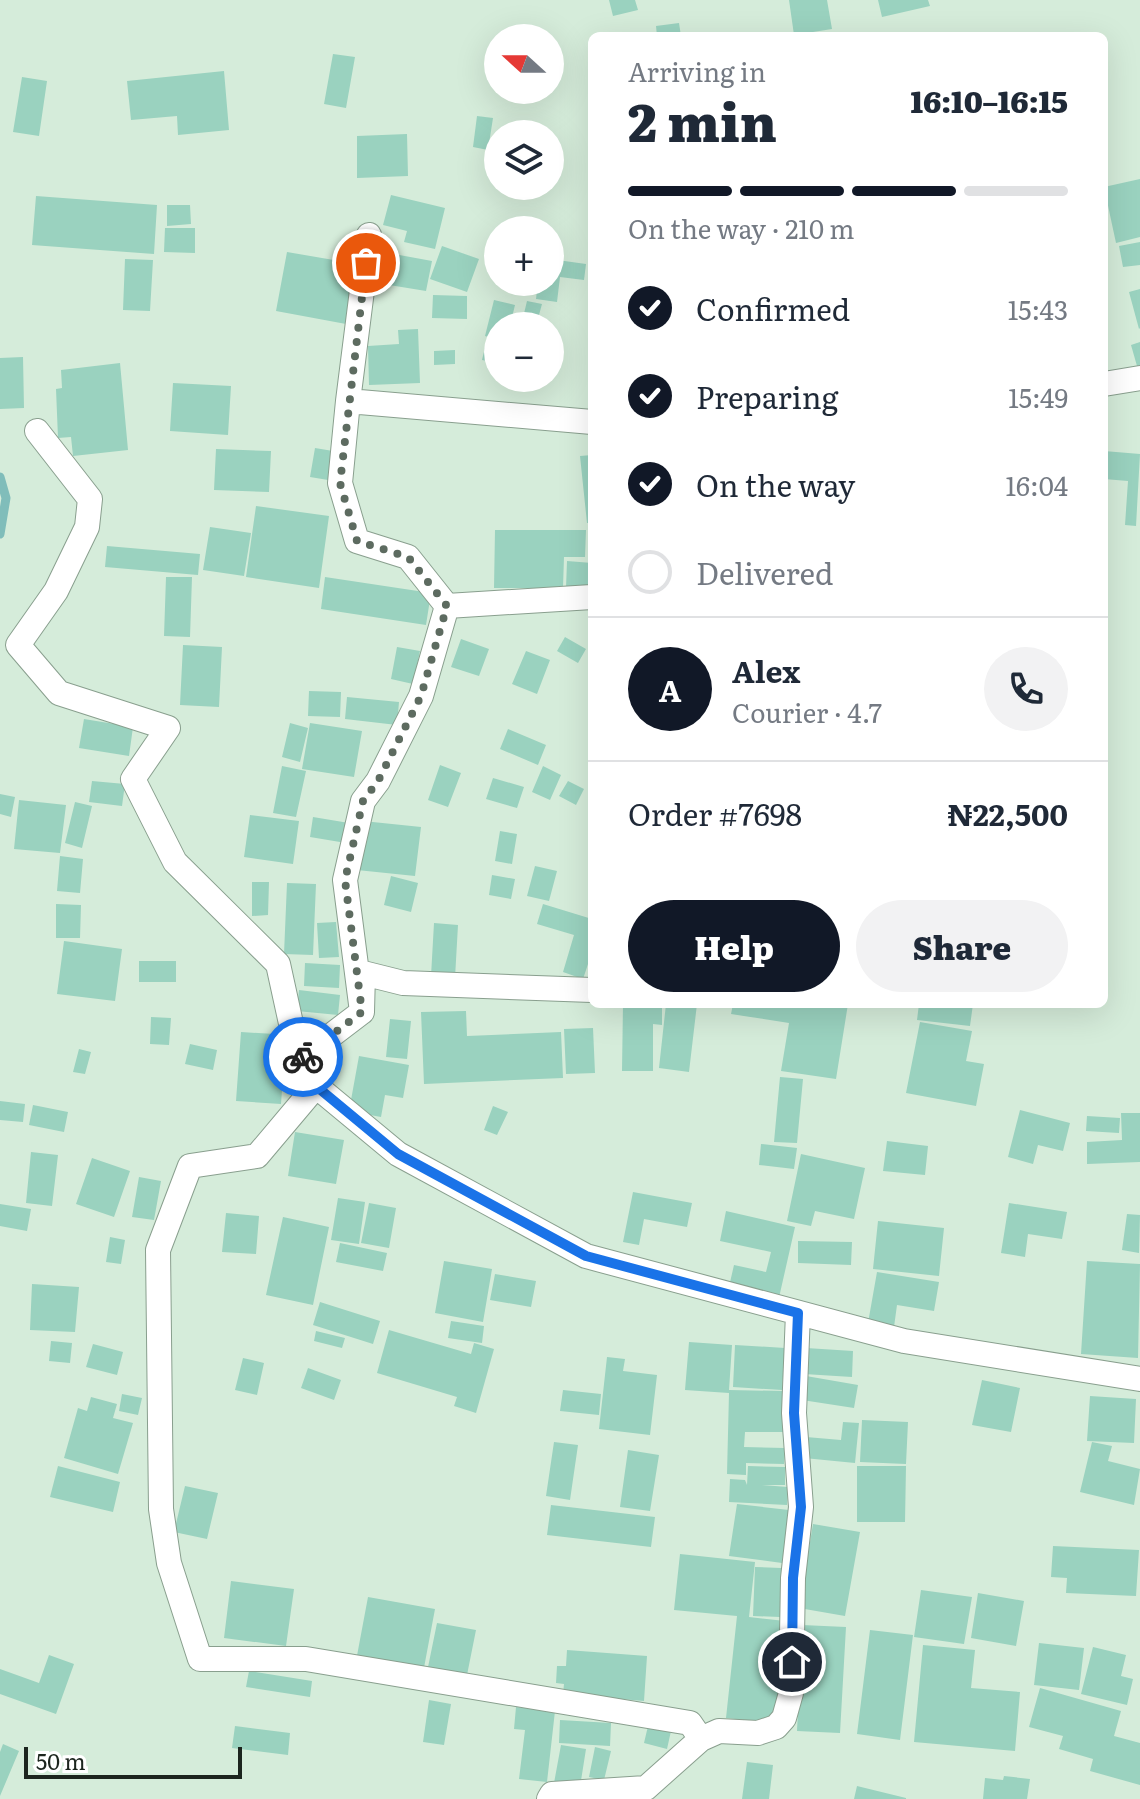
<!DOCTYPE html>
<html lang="en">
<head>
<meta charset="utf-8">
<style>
	body { margin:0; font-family:Literata,serif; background:#f2f2f3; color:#1f2937; height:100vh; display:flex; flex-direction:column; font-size:30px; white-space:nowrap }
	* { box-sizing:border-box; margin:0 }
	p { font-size:26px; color:#747a83 }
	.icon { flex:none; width:44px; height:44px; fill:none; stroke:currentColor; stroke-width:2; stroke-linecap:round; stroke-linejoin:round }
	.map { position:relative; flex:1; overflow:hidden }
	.sheet { position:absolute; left:588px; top:32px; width:520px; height:976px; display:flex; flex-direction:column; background:#fff; border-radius:12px; box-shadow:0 8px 32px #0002 }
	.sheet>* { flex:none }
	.needle { width:52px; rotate:291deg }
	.fabs { position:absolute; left:484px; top:24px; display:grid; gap:16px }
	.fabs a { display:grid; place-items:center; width:80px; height:80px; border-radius:50%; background:#fff; box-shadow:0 8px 32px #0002; font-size:40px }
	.scale { position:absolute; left:24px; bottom:20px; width:218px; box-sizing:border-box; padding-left:8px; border:4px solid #1c251e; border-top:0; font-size:22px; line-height:28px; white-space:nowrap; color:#1c251e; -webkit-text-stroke:6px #fff; paint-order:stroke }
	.pin { position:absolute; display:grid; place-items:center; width:68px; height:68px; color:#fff; margin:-34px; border:4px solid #fff; border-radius:50%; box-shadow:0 2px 8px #0007 }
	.courier { position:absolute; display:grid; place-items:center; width:80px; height:80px; margin:-40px; border:6px solid #1a73e8; border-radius:50%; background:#fff; color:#222; box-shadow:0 2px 10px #0007 }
	.head em { font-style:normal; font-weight:800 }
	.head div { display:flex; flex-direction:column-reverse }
	.head { display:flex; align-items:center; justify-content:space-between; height:136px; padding:0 40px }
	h1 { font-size:52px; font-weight:800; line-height:60px }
	.bar { display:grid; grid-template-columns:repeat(4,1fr); gap:12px 8px; align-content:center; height:96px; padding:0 40px }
	.bar i { height:10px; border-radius:6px; background:#e0e1e3 }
	.bar .active { background:#111827 }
	.bar p { grid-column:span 4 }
	.line { display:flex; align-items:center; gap:20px; padding:0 40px; border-top:2px solid #e0e1e3 }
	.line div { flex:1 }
	.round { display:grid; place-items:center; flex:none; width:84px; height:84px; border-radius:42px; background:#f2f2f3 }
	ol { padding:0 40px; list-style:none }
	li { display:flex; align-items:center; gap:24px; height:88px }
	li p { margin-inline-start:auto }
	li .icon { padding:8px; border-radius:50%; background:#111827; color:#fff; stroke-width:4 }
	li:last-child { color:#747a83 }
	li i { width:44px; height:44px; border:4px solid #e0e1e3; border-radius:50% }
	.primary-button { display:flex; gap:16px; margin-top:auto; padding:16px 40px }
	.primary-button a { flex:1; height:92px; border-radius:48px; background:#111827; color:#fff; font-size:32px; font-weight:800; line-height:92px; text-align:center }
	.primary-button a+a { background:#f2f2f3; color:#1f2937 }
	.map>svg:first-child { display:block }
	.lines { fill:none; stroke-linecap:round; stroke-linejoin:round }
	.stream { stroke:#80bdba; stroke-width:9 }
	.building { fill:#9ad2bf }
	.minor-casing { stroke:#899f8e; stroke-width:26 }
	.minor { stroke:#fff; stroke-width:24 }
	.done { stroke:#5d6b60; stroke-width:8; stroke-dasharray:0 14.4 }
	.route { stroke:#1a73e8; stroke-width:10 }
</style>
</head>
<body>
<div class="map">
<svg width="1140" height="1799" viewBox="0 0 1140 1799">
	<rect width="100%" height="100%" fill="#d5ecda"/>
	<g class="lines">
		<path class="stream" d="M0 477 6 498 0 534"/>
	</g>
	<path class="building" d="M609 0H635L638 10 613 16Z
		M789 0H827L832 29 794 35Z
		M878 0H928L930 6 882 17Z
		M679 23 681 36H657L656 26Z
		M333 54 355 57 346 108 324 104Z
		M224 71 229 130 178 135 177 116 131 120 127 81Z
		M22 77 47 81 39 136 13 132Z
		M477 116 493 118 488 150 473 147Z
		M407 134 408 176 357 178V136Z
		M1140 179V237L1116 243 1104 187Z
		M391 195 445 208 435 249 404 242 407 231 383 225Z
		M36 196 157 205 154 254 32 245Z
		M167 205H190L191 224 167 226Z
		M165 228H195V253L164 252Z
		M1140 242V265L1123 267 1119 246Z
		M442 246 479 259 467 292 430 279Z
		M287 252 357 264 346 324 276 311Z
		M383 252 432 261 426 291 377 283Z
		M125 259 153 260 150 311 123 310Z
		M550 259 586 264 584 280 560 277 557 302 536 299 538 282H550Z
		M1140 289V328L1139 329 1129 292Z
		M433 295 467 296V319L432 318Z
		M494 300 515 305 510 326H498V340L485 336Z
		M527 301 542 304 536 326H521Z
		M418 329 420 383 369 385 368 346 399 344 398 330Z
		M487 339 498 341V363L482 360Z
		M1140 342V365L1137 366 1131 345Z
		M455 350V364L434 365V351Z
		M23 357 24 408 0 409V358Z
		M120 363 128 450 73 456 71 437 58 438 56 389 62 388 61 370Z
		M173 383 231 386 228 435 170 431Z
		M315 448 333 451 328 480 310 477Z
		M216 449 271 451 269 492 214 490Z
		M1104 451 1140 454 1136 526 1125 525 1128 481 1104 479Z
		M592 455V523H587L580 456Z
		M256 506 329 516 319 588 246 577Z
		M210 527 251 533 244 576 203 570Z
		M495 530H586L585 557H564L563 588H494Z
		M107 546 200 554 198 575 105 567Z
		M567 561 592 563V590L566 588Z
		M166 577H192L190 637 164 636Z
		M325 577 431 593 426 625 321 609Z
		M565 637 586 649 578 663 557 651Z
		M461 639 489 649 479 676 451 667Z
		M183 645 222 647 219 707 180 705Z
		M397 647 420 651 413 684 391 679Z
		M526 651 550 660 537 694 512 684Z
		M309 691 341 692 340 717 308 716Z
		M347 697 399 702 397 725 345 719Z
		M84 719 133 727 129 756 79 748Z
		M290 723 308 728 300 762 282 757Z
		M310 723 362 731 354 777 302 769Z
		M508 729 546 745 538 765 500 749Z
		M440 765 461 773 448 807 428 800Z
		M282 766 306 771 296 817 273 813Z
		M543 766 561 775 550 800 532 792Z
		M493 778 524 787 517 808 486 799Z
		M92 781 125 784 122 806 89 802Z
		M568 781 584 789 576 805 559 796Z
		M0 794 15 797 11 817 0 814Z
		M19 800 66 805 60 853 14 849Z
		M75 802 92 806 82 848 65 843Z
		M250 815 299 821 293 864 244 857Z
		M313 817 349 823 346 843 310 837Z
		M363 821 421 827 415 876 357 870Z
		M500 831 517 834 512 864 495 861Z
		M60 856 83 859 80 893 57 891Z
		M535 866 557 871 549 901 527 896Z
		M492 875 515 879 511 899 489 895Z
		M391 876 418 883 411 912 384 905Z
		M252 882H269L268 915 252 916Z
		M287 883 316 884 313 955 284 954Z
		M56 904 81 905 80 938H56Z
		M543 904 592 919V965L588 964 583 979 563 972 574 935 537 924Z
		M336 922 339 957 319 958 317 923Z
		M434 923 458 925 455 978 431 976Z
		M64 941 122 949 115 1001 57 994Z
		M139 961H176V982H139Z
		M305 963 340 965 339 988 304 986Z
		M299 990 340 995 338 1015 297 1011Z
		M623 1004H662V1025L653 1024V1071H622Z
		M666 1004H697L689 1072 659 1068Z
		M733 1004H848L836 1079 781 1071 789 1023 731 1014Z
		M919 1004H973L970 1026 917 1020Z
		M466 1011 467 1036 561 1032 563 1078 424 1084 421 1012Z
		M151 1017 171 1018 169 1045 150 1044Z
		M390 1019 411 1021 407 1059 386 1057Z
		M920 1022 972 1031 966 1061 984 1064 976 1106 906 1093Z
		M593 1028 595 1073 566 1074 564 1029Z
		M241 1032 291 1035 288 1076H283L281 1104 236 1101Z
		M190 1044 217 1050 213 1070 185 1064Z
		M79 1049 91 1052 85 1074 73 1072Z
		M359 1056 409 1065 403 1098 385 1095 381 1117 349 1111Z
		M780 1077 803 1079 797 1143 774 1142Z
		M0 1101 25 1104 23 1122 0 1120Z
		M33 1105 68 1112 64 1132 29 1125Z
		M493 1106 508 1112 497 1135 484 1130Z
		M1020 1110 1070 1123 1063 1151 1038 1145 1033 1164 1008 1157Z
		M1121 1113H1140V1162L1087 1164V1142L1122 1140Z
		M1087 1116 1120 1118 1119 1133 1086 1131Z
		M295 1132 344 1140 336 1184 288 1176Z
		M887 1141 928 1146 925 1175 883 1171Z
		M761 1144 797 1148 794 1169 759 1165Z
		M31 1152 58 1155 52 1206 26 1203Z
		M801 1154 865 1168 854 1219 815 1211 811 1226 787 1221Z
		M92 1158 130 1171 114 1217 76 1204Z
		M139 1177 161 1181 154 1220 132 1217Z
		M633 1192 692 1203 687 1227 644 1219 639 1245 623 1242Z
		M338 1198 365 1202 359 1244 331 1240Z
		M369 1203 396 1208 389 1248 361 1243Z
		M1009 1203 1067 1212 1062 1239 1028 1234 1025 1257 1001 1253Z
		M0 1204 31 1209 27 1231 0 1226Z
		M726 1211 795 1227 778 1302 728 1291 734 1265 766 1272 771 1252 720 1241Z
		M226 1213 259 1216 256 1254 222 1252Z
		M1127 1214 1140 1215 1139 1253 1122 1250Z
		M283 1217 329 1227 313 1305 266 1295Z
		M878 1221 944 1228 939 1276 873 1269Z
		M110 1237 125 1240 121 1264 106 1262Z
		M798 1241 852 1242 851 1265 798 1263Z
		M340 1243 387 1253 383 1271 336 1262Z
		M444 1261 492 1269 483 1322 435 1313Z
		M1087 1261 1140 1264 1138 1358 1081 1354Z
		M877 1272 939 1282 934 1311 897 1305 894 1327 868 1323Z
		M495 1274 536 1281 531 1307 490 1300Z
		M32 1284 79 1287 75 1332 30 1330Z
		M320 1302 380 1321 373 1344 313 1325Z
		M451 1321 484 1326 482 1343 448 1338Z
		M389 1330 471 1354 474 1343 494 1349 476 1413 454 1406 457 1397 377 1373Z
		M316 1331 345 1338 342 1348 314 1341Z
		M51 1341 72 1343 70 1363 49 1361Z
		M689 1342 732 1345 729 1390 785 1391 784 1432H745L744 1447 785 1448 784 1464 746 1463V1475L727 1474 729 1393 685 1390Z
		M93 1344 123 1352 117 1375 86 1367Z
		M735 1345 785 1348 782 1390 733 1387Z
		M806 1348 853 1351 852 1377 804 1374Z
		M607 1357 625 1359 623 1371 657 1375 650 1435 599 1429Z
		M243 1358 264 1363 257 1395 235 1390Z
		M308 1368 341 1380 334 1400 301 1388Z
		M806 1376 858 1385 854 1408 802 1400Z
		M982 1380 1020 1388 1011 1432 972 1425Z
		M563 1390 601 1394 599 1415 560 1411Z
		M122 1394 142 1398 138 1415 119 1411Z
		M1090 1396 1136 1399 1134 1443 1087 1441Z
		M91 1397 117 1404 113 1418 133 1423 118 1474 64 1458 78 1408 87 1411Z
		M862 1420 908 1422 906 1464 860 1462Z
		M843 1422 859 1423 855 1463 804 1458 806 1437 841 1440Z
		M554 1442 578 1445 570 1500 546 1496Z
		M1092 1442 1112 1446 1108 1461 1140 1469 1134 1505 1080 1492Z
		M628 1450 659 1455 650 1511 620 1507Z
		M58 1466 120 1482 113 1512 50 1497Z
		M748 1466 785 1467V1485H762L788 1487 787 1505 729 1502 730 1479 745 1480 747 1485Z
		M857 1466H906L905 1522H857Z
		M185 1486 218 1493 207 1539 174 1532Z
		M737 1504 789 1510 782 1563 729 1556Z
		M551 1505 655 1517 651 1547 547 1535Z
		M813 1524 860 1532 845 1616 799 1608Z
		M1053 1546 1139 1550 1136 1596 1066 1593 1067 1578 1051 1577Z
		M680 1554 755 1562 749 1617 785 1621 775 1723 726 1718 737 1616 674 1610Z
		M755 1567 781 1568 780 1617 753 1616Z
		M231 1581 294 1589 286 1646 224 1638Z
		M921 1590 972 1597 964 1644 914 1637Z
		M978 1593 1024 1601 1016 1646 971 1638Z
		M368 1597 435 1609 423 1673 356 1661Z
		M437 1623 476 1630 466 1680 427 1672Z
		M802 1625 846 1627 840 1733 797 1731Z
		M870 1630 913 1635 900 1740 857 1734Z
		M1039 1643 1084 1648 1079 1690 1034 1685Z
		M923 1645 975 1650 971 1688 1020 1692 1015 1751 914 1742Z
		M1093 1647 1126 1655 1121 1676 1133 1679 1127 1705 1081 1694Z
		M567 1650 647 1656 644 1701 563 1694 564 1684 556 1683 557 1666H566Z
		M49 1655 74 1664 56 1714 0 1694V1669L39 1683Z
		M249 1671 312 1681 310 1697 246 1687Z
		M1040 1688 1121 1711 1114 1736 1140 1743V1785L1090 1771 1093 1759 1059 1749 1063 1736 1029 1727Z
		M429 1700 451 1704 444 1745 423 1742Z
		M516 1707 555 1711 547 1782 519 1779 525 1730 514 1729Z
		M560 1720 611 1723 610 1746 559 1743Z
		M235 1726 290 1733 288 1755 232 1748Z
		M648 1726 671 1731 667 1749 644 1743Z
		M3 1744 19 1751 0 1796V1752Z
		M561 1745 586 1749 580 1787 554 1783Z
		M595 1747 611 1751 604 1780 589 1777Z
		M747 1762 773 1765 769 1799H742Z
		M1004 1776 1030 1779 1027 1799H983L985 1778 1003 1780Z
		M857 1786 906 1798V1799H854Z"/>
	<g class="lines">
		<g class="minor-casing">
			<path id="minor" d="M369 235 348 401 340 483 357 541 408 557 447 606
				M1104 384 1140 378
				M348 401 592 422
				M37 431 90 499 87 527 56 591 18 645 59 693 168 728 133 779 175 862 278 964 299 1060 316 1086 398 1154 586 1256 904 1341 1140 1379
				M447 606 592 597
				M362 1012 345 880 363 801 378 781 421 696 447 606
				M299 1060 362 1012 363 973 403 983 592 990
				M316 1086 257 1156 190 1166 158 1250 161 1509 169 1563 200 1659H306L690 1723 701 1739
				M549 1799 552 1794 646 1788 701 1739 719 1731 758 1733 776 1727 784 1718 791 1693 793 1578 801 1507 794 1413 798 1313"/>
		</g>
		<use href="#minor" class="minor"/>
	</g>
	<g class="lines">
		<path class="done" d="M303 1057 362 1012 345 880 363 801 378 781 421 696 447 606 408 557 357 541 340 483 366 263"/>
		<path class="route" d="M303 1057 299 1060 316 1086 398 1154 586 1256 798 1313 794 1413 801 1507 793 1578 792 1662"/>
	</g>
</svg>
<div class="fabs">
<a><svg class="needle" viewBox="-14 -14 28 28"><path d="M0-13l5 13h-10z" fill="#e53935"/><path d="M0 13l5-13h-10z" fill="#747a83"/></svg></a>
<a><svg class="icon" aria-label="layers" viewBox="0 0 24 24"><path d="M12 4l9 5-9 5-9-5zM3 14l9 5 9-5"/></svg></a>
<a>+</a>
<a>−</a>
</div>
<div class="scale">50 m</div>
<div class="pin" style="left:366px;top:263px;background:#ea580c"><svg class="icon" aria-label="bag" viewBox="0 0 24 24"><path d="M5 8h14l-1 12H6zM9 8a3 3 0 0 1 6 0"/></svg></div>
<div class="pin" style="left:792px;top:1662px;background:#1f2937"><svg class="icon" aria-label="home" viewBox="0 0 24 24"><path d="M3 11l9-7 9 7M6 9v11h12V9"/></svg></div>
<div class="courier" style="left:303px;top:1057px"><svg class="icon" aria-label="bike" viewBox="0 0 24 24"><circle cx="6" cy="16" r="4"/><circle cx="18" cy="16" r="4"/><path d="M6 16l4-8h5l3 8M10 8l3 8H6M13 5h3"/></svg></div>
<section class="sheet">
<div class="head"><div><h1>2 min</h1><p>Arriving in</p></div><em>16:10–16:15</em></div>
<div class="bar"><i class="active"></i><i class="active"></i><i class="active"></i><i></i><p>On the way · 210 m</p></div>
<ol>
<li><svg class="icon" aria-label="check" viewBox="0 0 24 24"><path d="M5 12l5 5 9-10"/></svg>Confirmed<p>15:43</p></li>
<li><svg class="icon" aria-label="check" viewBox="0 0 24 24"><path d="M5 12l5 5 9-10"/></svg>Preparing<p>15:49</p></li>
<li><svg class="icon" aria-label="check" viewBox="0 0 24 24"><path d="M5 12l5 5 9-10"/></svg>On the way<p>16:04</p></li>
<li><i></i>Delivered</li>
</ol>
<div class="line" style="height:144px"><b class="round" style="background:#111827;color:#fff">A</b><div><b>Alex</b><p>Courier · 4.7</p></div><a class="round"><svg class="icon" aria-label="phone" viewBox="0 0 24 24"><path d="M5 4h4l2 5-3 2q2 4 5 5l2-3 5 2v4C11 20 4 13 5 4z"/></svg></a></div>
<div class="line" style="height:104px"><div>Order #7698</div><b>₦22,500</b></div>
<div class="primary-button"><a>Help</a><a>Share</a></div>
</section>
</div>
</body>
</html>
